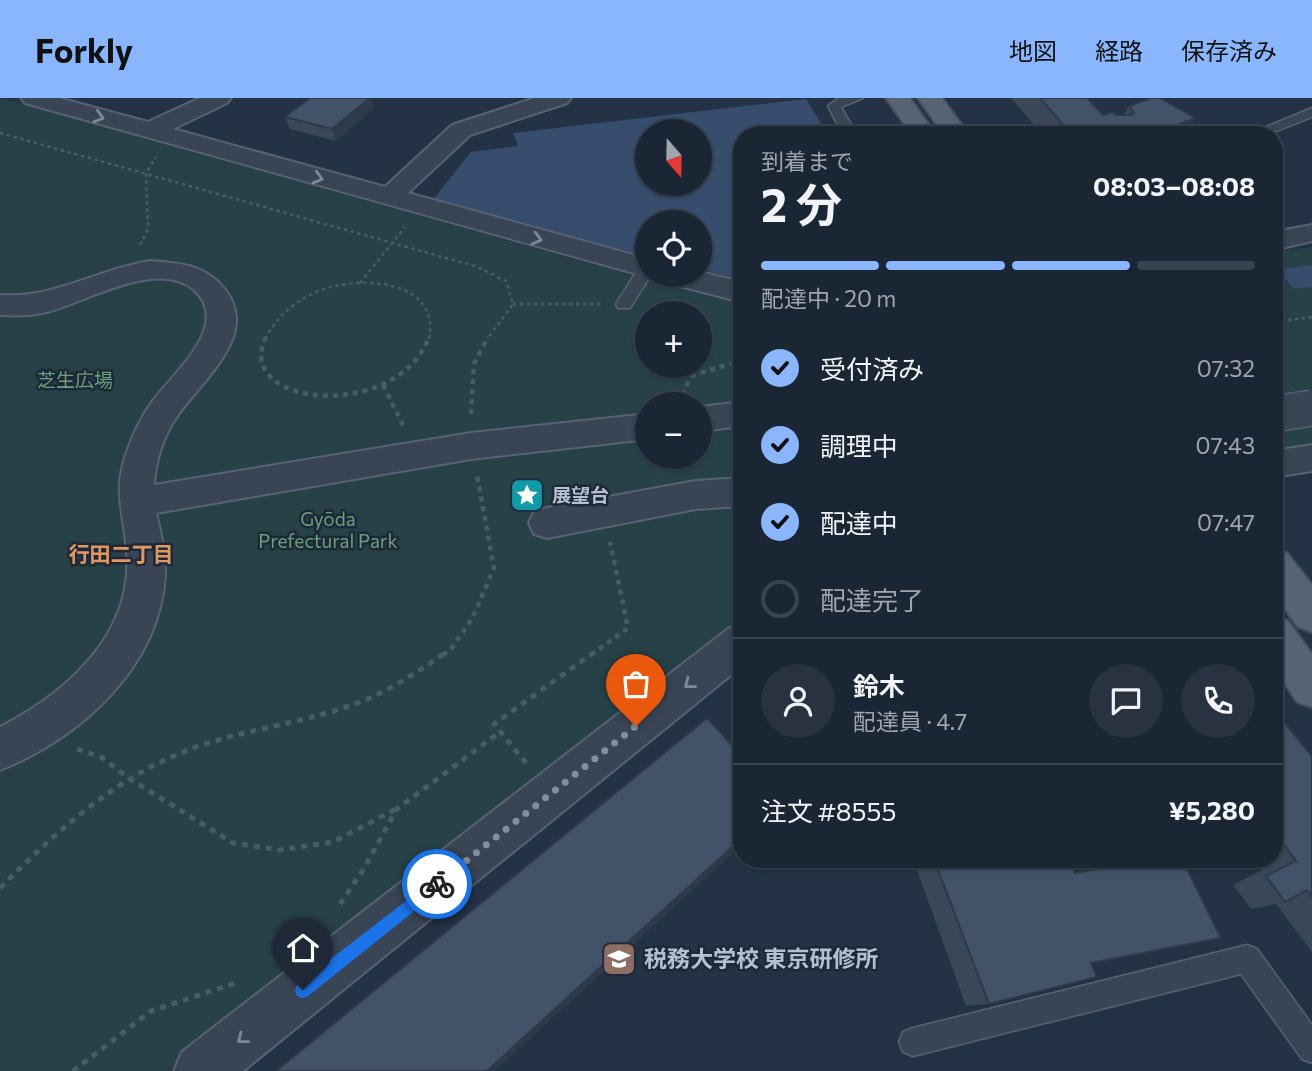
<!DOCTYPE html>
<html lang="ja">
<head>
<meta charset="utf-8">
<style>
	body { margin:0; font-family:Commissioner,"Noto Sans JP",sans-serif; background:#283240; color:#f1f3f6; height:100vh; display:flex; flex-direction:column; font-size:26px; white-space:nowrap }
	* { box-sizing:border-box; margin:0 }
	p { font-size:23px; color:#a0a5ac }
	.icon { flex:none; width:38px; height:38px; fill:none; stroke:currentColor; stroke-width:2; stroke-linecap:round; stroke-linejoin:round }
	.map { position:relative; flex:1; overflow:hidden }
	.details { position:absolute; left:733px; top:28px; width:550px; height:742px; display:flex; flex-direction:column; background:#1b2634; border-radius:28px; box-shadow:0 2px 5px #0004,0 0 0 2px #39434f }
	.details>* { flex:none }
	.needle { width:46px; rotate:160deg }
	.buttons { position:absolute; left:635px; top:21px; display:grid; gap:14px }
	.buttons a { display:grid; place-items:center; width:77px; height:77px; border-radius:50%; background:#1b2634; box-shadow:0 2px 5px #0004,0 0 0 2px #39434f; font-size:35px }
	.pin { position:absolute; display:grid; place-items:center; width:60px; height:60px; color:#fff; margin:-72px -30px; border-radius:50% 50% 50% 0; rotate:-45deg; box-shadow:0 0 7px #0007 }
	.pin .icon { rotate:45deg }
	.courier { position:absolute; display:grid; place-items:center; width:70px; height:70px; margin:-35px; border:5px solid #1a73e8; border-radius:50%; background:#fff; color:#222; box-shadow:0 2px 9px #0007 }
	.overview em { font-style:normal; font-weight:700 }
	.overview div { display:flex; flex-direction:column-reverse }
	.overview { display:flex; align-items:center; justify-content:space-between; height:119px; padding:0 28px }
	h1 { font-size:46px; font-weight:700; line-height:52px }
	.bar { display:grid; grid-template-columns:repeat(4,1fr); gap:10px 7px; align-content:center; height:84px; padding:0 28px }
	.bar i { height:9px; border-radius:5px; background:#39434f }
	.bar .active { background:#8ab6ff }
	.bar p { grid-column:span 4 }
	.line { display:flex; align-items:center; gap:18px; padding:0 28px; border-top:2px solid #39434f }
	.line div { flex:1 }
	.round { display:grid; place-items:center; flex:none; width:74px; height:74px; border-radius:37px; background:#283240 }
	ol { padding:0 28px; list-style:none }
	li { display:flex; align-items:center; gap:21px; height:77px }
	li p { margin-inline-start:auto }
	li .icon { padding:7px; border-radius:50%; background:#8ab6ff; color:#111; stroke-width:4 }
	li:last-child { color:#a0a5ac }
	li i { width:38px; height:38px; border:4px solid #39434f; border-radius:50% }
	header { display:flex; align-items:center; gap:42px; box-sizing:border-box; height:98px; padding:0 35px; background:#8ab6ff; color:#111 }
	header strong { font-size:33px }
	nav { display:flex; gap:38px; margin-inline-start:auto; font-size:24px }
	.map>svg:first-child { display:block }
	.green { fill:#264246; fill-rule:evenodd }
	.water { fill:#364d6e; fill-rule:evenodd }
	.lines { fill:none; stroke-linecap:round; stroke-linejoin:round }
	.lane-casing { stroke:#576272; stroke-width:3 }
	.street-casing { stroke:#576272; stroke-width:4 }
	.primary-casing { stroke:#424d5e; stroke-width:4 }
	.path-far2 { stroke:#445f62; stroke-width:2.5; stroke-dasharray:3.5 3.5; stroke-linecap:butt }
	.path-far1 { stroke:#445f62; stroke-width:4.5; stroke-dasharray:5 5; stroke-linecap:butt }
	.path { stroke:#445f62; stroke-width:5; stroke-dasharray:6 6; stroke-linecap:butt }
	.lane { fill:#394454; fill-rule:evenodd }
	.street { fill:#394454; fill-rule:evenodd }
	.primary { fill:#576374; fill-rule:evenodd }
	.street-bridge-casing { stroke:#576272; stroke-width:38; stroke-linecap:butt }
	.street-bridge { stroke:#394454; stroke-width:35 }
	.wall { fill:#394759 }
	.shaded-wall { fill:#2e3949 }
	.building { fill:#425268; stroke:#2e3949; stroke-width:2 }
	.oneway { stroke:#7e8897 }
	.route { fill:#1a73e8 }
	.done { stroke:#838e9e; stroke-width:7; stroke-dasharray:0 12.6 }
	.labels { text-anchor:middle; stroke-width:5; stroke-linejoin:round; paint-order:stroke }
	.park-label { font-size:19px; fill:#6ba178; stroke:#1d293a }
	.poi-label { font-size:19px; font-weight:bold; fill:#b6bfce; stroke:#1d293a; text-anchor:start }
	.neighbourhood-label { font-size:21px; font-weight:bold; fill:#e1985e; stroke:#1d293a }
	.near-poi-label { font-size:23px; font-weight:bold; fill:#b6bfce; stroke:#1d293a; text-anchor:start }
</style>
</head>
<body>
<header>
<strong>Forkly</strong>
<nav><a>地図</a><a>経路</a><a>保存済み</a></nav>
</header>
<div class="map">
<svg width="1312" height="973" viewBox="0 0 1312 973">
	<rect width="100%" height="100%" fill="#243245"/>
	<path class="green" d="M0 0 638 179 742 199V524L169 973H0ZM648 215H700V268H648ZM648 306H700V359H648Z
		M1312 149V350L1274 357V154Z"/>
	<path class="water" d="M806 1 828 37H742V182L700 171V124H648L647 158 431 104 471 54 518 48 513 35ZM648 33H700V86H648Z
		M1312 167V189L1295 191 1276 172Z"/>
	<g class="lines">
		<g class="lane-casing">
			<path id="lane" d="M839 0H863L841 9 857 37H843L828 8Z
				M1312 10V19L1266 37H1247Z
				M648 165V177H651L630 210H618L616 206 641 166Z
				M1247 847 1257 851 1312 927V965L1302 961 1241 876 913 958 903 954 899 944 903 934 913 930Z"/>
		</g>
		<g class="street-casing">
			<path id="street" d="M21 0H59L148 24 200 0H231L227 5 173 31 385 89 452 27 535 0H571L567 5 470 37 408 95 648 161V177H657L648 179 25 5Z
				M1312 127V143L1274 152V134Z
				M150 163C180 165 207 167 226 193 261 241 195 287 172 326 162 343 155 366 154 387L471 335 648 316V341L471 361 156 415C161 436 166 457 165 478 159 570 80 640 0 672V629C67 595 133 536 127 455 124 415 112 391 128 351 134 334 142 318 152 304 172 276 233 227 194 192 158 160 86 204 47 214 31 218 16 218 0 217V197C53 201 98 171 150 163Z
				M700 174 742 184V204L664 184 660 177H700Z
				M742 304V328L700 333V309Z
				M1312 347V373L1274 379V353Z
				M742 380V408L696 411 547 440 534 436 529 425 534 414 547 410 696 383Z
				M742 526V568L243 973H174L182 954 728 531Z"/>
		</g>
		<g class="primary-casing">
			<path id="primary" d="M886 0H910L936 37H912Z
				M918 0H942L969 37H944Z
				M1274 450 1287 455 1312 487V534L1298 529 1274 496Z
				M1274 518 1288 523 1312 556V609L1297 604 1274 569Z"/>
		</g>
		<path class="path-far2" d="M0 35 475 168 506 183 513 206 487 241
			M140 147 148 131 146 75 156 59
			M360 185 405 129
			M513 206H603
			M1274 224 1312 219
			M265 241C277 219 293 204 316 194 355 177 441 179 429 241"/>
		<path class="path-far1" d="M266 239C231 309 397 325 429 239
			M691 278 742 262
			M383 287 403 327
			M678 306 691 278 684 268
			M471 316 474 266 488 239
			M443 557 451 551 472 521 494 470 477 377
			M591 557 628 530 610 444"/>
		<path class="path" d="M77 651 101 659 130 681 233 745 280 752 333 744 396 711
			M526 665 494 626 593 555
			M0 790C55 735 113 681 188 652 240 632 299 626 352 607 386 595 416 575 445 555
			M340 806 363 772 397 711 500 634
			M73 973 151 913 239 884"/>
		<use href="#lane" class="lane"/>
		<use href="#street" class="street"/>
		<use href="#primary" class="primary"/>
		<g class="street-bridge-casing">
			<path id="street-bridge" d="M1274 316 1312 310"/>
		</g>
		<use href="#street-bridge" class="street-bridge"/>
	</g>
	<path class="wall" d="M1011 0H1087L1103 17H1124L1129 8 1186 37H1043Z
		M374 10 336 43 290 31 285 19Z
		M1274 612 1312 658V854L1276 806 1251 811 1233 787 1262 772 1255 761H1274Z
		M913 761H1069L1091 865 989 906 966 908Z"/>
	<path class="shaded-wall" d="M370 0H371L374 10 336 43 332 31Z
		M1195 20 1186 37H1152Z
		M742 740V747L495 973H487Z"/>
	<path class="building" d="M310 0H370L332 31 285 19Z
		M1040 0H1087L1103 17 1112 14 1116 17H1132L1134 15 1129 8 1151 0H1160L1195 20 1152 37H1072Z
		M1274 612 1312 658V799L1307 792 1285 804 1266 778 1296 763 1274 732Z
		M707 620 742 658V740L487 973H276Z
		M934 761H1069L1075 775 1155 761H1182L1221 840 1091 865 1097 879 989 906Z"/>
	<defs><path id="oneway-chevron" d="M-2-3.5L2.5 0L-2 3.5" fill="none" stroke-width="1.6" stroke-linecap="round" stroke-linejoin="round" transform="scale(1.75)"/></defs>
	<g class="oneway">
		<use href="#oneway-chevron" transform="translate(99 19) rotate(16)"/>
		<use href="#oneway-chevron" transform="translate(318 80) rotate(16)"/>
		<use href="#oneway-chevron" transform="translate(537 141) rotate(15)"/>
		<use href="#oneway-chevron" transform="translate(689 586) rotate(142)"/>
		<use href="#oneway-chevron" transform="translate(242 941) rotate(142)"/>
	</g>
	<path class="route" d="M437 779 444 786 442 791 308 898 303 900 297 898 295 892 297 887Z"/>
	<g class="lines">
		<path class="done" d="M437 786 636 628"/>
	</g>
	<defs>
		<g id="sight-square" transform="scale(1.75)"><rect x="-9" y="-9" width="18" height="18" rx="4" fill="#0f9aa8" stroke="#1d293a"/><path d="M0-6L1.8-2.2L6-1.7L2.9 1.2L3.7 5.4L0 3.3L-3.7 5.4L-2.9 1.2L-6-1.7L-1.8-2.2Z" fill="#fff"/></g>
		<g id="university-square" transform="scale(1.75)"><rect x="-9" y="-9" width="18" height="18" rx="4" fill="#8d6e63" stroke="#1d293a"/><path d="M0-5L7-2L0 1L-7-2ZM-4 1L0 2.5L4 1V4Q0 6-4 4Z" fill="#fff"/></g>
	</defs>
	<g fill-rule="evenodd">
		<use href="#sight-square" x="527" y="397"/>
		<use href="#university-square" x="619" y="861"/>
	</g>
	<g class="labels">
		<g class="park-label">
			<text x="75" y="289">芝生広場</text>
			<text x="328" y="428">Gyōda<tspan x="328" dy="22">Prefectural Park</tspan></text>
		</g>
		<g class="poi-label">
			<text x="552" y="404">展望台</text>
		</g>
		<g class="neighbourhood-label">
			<text x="121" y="464">行田二丁目</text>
		</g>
		<g class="near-poi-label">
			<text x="644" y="869">税務大学校 東京研修所</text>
		</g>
	</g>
</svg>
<div class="buttons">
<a><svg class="needle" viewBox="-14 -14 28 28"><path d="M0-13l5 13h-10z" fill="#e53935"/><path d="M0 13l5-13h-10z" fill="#a0a5ac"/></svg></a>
<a><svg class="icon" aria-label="locate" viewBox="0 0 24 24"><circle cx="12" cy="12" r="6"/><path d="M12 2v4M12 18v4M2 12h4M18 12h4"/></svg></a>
<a>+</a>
<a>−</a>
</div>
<div class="pin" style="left:636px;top:628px;background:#ea580c"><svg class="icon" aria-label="bag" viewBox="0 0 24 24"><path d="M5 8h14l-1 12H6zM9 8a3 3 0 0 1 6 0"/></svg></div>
<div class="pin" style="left:303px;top:892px;background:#1f2937"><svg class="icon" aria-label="home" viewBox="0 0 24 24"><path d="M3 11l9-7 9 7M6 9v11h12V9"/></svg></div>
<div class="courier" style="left:437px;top:786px"><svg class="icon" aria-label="bike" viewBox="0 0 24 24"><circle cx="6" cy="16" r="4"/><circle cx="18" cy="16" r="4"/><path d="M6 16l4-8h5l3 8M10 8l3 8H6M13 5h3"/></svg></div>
<section class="details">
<div class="overview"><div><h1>2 分</h1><p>到着まで</p></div><em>08:03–08:08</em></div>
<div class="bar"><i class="active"></i><i class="active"></i><i class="active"></i><i></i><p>配達中 · 20 m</p></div>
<ol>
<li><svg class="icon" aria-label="check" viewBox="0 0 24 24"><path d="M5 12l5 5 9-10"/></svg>受付済み<p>07:32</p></li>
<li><svg class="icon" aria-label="check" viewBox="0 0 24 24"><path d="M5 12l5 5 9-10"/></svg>調理中<p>07:43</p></li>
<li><svg class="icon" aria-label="check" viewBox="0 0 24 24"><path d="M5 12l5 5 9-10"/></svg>配達中<p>07:47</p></li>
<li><i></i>配達完了</li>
</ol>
<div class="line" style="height:126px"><a class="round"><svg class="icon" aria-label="person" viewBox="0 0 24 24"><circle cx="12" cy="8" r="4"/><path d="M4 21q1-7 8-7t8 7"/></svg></a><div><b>鈴木</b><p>配達員 · 4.7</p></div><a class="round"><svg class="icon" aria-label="chat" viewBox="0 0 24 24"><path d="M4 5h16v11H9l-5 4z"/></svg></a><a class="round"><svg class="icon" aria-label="phone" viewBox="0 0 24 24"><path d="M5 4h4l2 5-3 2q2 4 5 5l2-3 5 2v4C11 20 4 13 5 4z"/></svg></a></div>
<div class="line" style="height:91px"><div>注文 #8555</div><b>¥5,280</b></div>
</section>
</div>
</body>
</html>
